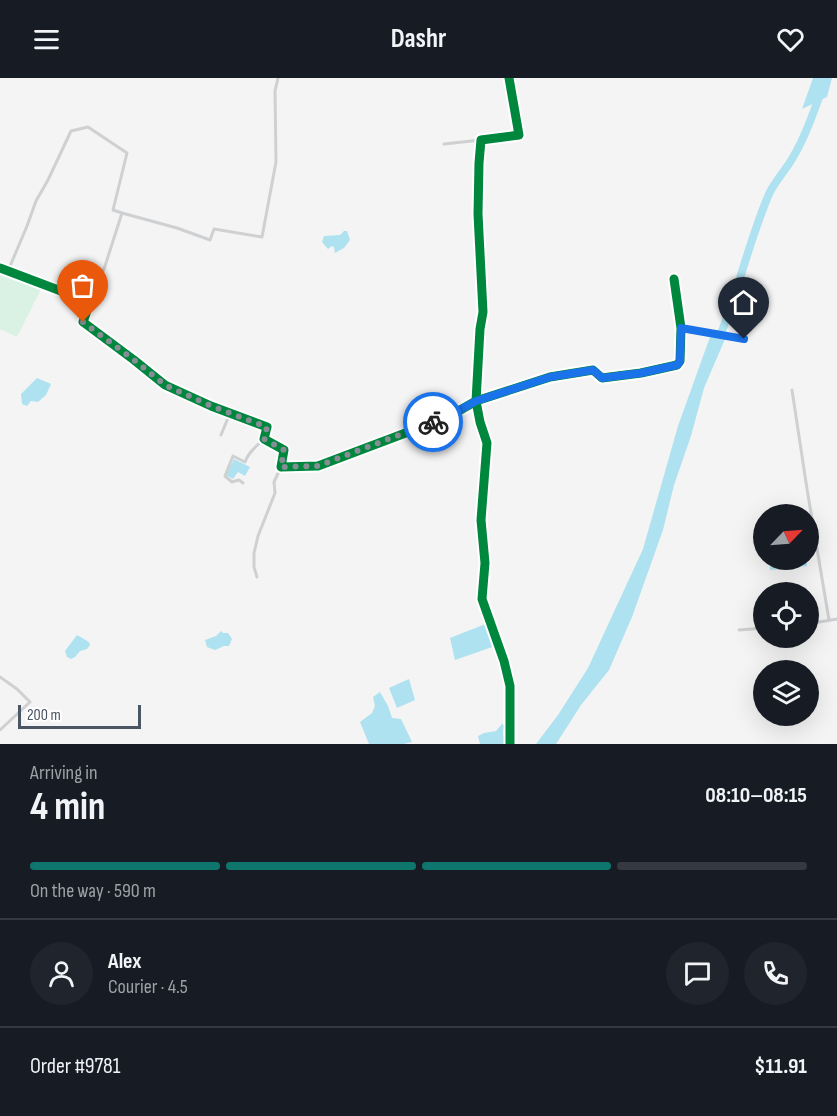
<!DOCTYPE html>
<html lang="en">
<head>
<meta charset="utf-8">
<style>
	body { margin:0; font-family:"Sofia Sans Condensed",sans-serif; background:#20242c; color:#f1f3f6; height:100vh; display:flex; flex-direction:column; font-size:22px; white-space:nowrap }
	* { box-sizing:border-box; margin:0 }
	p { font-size:20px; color:#9ea1a6 }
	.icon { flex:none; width:33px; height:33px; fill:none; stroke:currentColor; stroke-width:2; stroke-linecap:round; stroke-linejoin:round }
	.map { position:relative; height:666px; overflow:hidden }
	.panel { display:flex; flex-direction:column; background:#171b24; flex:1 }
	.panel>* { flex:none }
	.needle { width:39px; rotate:65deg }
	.fabs { position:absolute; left:753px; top:426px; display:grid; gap:12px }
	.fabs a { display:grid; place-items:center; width:66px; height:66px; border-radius:50%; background:#171b24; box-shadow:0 6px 24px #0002; font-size:30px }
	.scale { position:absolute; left:18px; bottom:15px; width:123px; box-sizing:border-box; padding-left:6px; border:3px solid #4a5661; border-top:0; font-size:16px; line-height:21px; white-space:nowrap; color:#4a5661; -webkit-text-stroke:4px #fff; paint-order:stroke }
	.pin { position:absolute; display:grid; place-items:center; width:51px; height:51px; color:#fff; margin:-62px -26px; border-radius:50% 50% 50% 0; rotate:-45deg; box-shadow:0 0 6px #0007 }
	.pin .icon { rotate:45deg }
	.courier { position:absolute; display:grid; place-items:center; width:60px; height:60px; margin:-30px; border:4px solid #1a73e8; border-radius:50%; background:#fff; color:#222; box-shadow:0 2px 8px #0007 }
	.headline em { font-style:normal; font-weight:700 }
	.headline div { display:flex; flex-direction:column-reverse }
	.headline { display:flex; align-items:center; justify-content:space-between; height:102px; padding:0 30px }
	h1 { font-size:39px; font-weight:700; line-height:45px }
	.bar { display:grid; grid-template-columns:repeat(4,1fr); gap:9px 6px; align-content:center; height:72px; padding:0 30px }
	.bar i { height:8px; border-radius:4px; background:#363941 }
	.bar .current { background:#0f766e }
	.bar p { grid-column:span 4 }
	.line { display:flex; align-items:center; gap:15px; padding:0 30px; border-top:2px solid #363941 }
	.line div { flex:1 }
	.round { display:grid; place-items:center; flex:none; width:63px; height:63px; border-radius:32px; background:#20242c }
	header { display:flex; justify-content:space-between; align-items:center; height:78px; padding:0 30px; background:#171b24; font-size:27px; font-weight:700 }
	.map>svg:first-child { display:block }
	.green { fill:#d9f2e3 }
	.water { fill:#aee2f0 }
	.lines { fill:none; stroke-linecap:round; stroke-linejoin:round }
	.river { stroke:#aee2f0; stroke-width:8 }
	.minor { stroke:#ced0d2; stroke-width:3 }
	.cycleway-casing { stroke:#fff; stroke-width:13 }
	.cycleway { stroke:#00873e; stroke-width:9 }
	.done { stroke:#868d94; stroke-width:6; stroke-dasharray:0 10.8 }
	.route { stroke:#1a73e8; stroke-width:8 }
</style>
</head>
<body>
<header><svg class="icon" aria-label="menu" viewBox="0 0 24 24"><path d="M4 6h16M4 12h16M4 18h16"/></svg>Dashr<svg class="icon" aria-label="heart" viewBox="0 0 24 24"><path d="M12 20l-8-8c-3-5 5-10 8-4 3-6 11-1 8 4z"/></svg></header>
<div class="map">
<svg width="837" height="666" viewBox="0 0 837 666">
	<rect width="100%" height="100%" fill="#f4f4f4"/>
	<path class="green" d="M0 196 41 211 17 259 0 251Z"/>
	<path class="water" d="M813 0H832L827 19 802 31Z
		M344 153H347L350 162 344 170 335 175 334 169 332 168 328 171 322 164 324 158 340 157Z
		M710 259 725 261 704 310 691 358 674 407 663 452 632 539 609 592 581 627 556 666H536L558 637 588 590 643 471 678 348Z
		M37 300 51 306 46 317 38 324 31 323 27 328 22 326 21 316Z
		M234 381 250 389 245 398 238 394 233 401 226 397Z
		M770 482H807V488L770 492Z
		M488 545 495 568 455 582 450 560Z
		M221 553 223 555H228L232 561 229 568H224L215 572 207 569 205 562 216 558Z
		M77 557 89 564 90 567 87 571 80 573 75 579 71 581 67 579 65 573Z
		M409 601 415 622 397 630 389 610Z
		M380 614 388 628 392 640 401 641 412 664 404 666H369L360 644 372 635 375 628 373 619Z
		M502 646 505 647 503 654 505 666H480L478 658 484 655 496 653Z"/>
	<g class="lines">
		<path class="river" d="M716 268C737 219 748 165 769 116 775 103 785 93 792 81 807 56 816 27 826 0"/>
		<path class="minor" d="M444 66 481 62
			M0 190 90 224 83 244 134 282 165 307 211 328 267 349 264 361 284 372 281 389 318 388 448 339 476 323 480 251 483 234 478 136 479 85 481 62 519 57 509 0
			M8 193 27 148 36 123 48 102 71 53 88 49 127 75 113 132 122 135
			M90 224 105 188 122 135 177 150 210 162 214 151 262 159 276 84 275 13 278 0
			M681 250 744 261
			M792 312 807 411 829 542
			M221 357 230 335
			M243 405 239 402 232 404 225 398 233 378 245 384C248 374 257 368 264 361
			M257 499 254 489V475L258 458 275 415 274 404 281 389
			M808 546 837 541
			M739 552 764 550
			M0 599 17 611 30 624 0 652
			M510 666V608L504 583 482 521 485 485 481 442 487 365 480 344 476 323 550 299 593 292 602 300 641 295 677 287 680 283 681 250 674 201"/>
		<g class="cycleway-casing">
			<path id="cycleway" d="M0 190 90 224 83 244 134 282 165 307 211 328 267 349 264 361 284 372 281 389 318 388 448 339 476 323 480 251 483 234 478 136 479 85 481 62 519 57 509 0
				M510 666V608L504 583 482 521 485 485 481 442 487 365 480 344 476 323 550 299 593 292 602 300 641 295 677 287 680 283 681 250 674 201"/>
		</g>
		<use href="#cycleway" class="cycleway"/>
	</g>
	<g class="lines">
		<path class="done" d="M83 244 134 282 165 307 211 328 267 349 264 361 284 372 281 389 318 388 433 344"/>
		<path class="route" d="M433 344 447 339 476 323 550 299 593 292 602 300 641 295 677 287 680 283 681 250 744 261"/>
	</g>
</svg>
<div class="fabs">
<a><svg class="needle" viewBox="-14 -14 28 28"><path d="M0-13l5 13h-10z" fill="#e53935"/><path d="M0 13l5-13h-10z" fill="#9ea1a6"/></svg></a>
<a><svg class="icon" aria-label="locate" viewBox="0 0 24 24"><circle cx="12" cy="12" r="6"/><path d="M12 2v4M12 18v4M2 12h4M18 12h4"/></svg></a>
<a><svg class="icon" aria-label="layers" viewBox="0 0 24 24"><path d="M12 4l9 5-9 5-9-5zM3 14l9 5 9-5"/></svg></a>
</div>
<div class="scale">200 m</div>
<div class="pin" style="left:83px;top:244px;background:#ea580c"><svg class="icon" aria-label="bag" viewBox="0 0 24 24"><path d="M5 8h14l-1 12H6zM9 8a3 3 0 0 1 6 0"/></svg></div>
<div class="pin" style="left:744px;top:261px;background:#1f2937"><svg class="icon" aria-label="home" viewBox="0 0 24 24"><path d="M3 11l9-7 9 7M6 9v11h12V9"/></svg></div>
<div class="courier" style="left:433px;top:344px"><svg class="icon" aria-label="bike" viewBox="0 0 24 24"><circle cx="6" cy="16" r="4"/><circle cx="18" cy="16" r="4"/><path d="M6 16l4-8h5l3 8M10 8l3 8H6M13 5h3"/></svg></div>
</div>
<section class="panel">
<div class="headline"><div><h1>4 min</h1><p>Arriving in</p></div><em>08:10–08:15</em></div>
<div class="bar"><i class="current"></i><i class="current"></i><i class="current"></i><i></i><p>On the way · 590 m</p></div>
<div class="line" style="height:108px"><a class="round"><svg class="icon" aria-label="person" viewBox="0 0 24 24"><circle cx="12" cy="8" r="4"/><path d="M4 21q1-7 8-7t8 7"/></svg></a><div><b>Alex</b><p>Courier · 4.5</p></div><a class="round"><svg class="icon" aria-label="chat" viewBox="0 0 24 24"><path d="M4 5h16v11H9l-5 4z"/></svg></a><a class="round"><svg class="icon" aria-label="phone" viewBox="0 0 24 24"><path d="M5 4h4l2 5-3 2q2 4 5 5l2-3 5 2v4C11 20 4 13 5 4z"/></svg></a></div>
<div class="line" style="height:78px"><div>Order #9781</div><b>$11.91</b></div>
</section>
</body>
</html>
